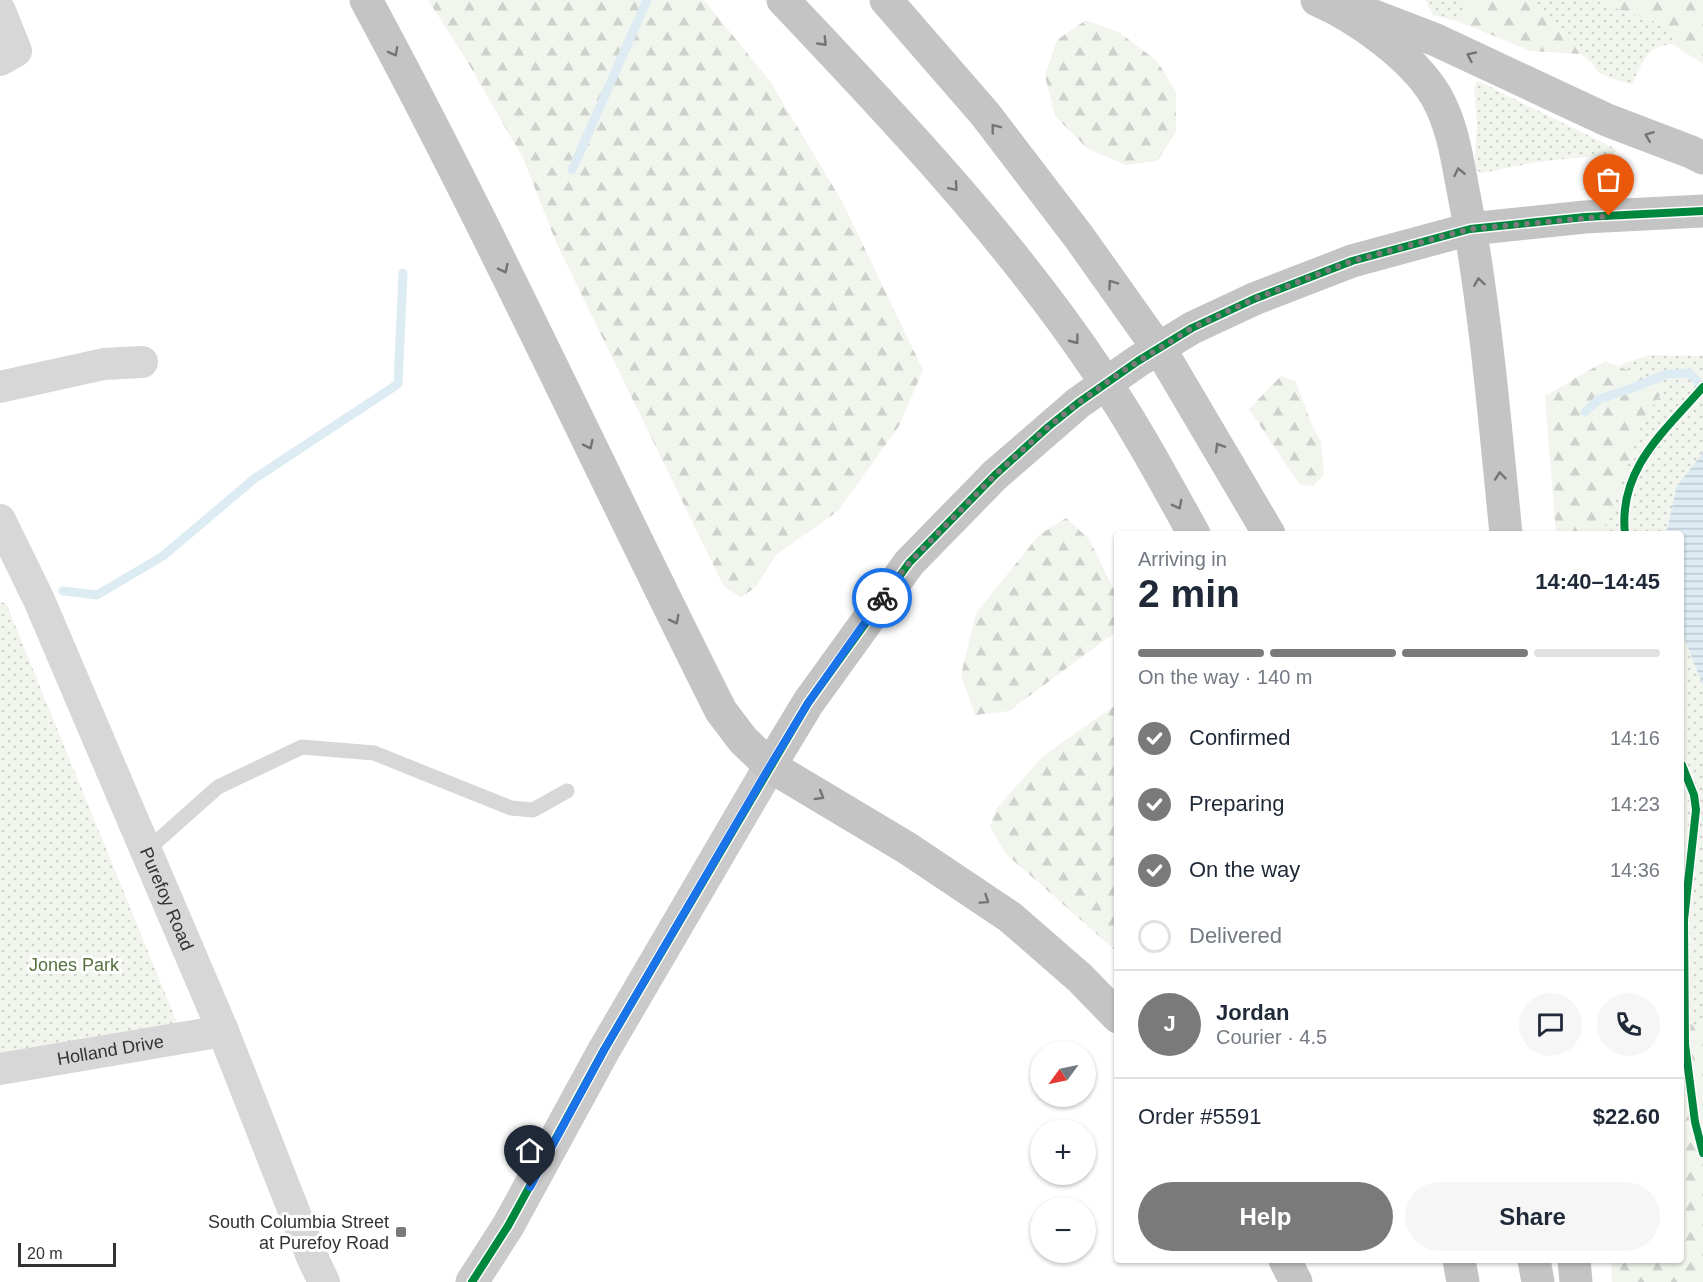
<!DOCTYPE html>
<html lang="en">
<head>
<meta charset="utf-8">
<style>
	body { margin:0; font-family:Arial,sans-serif; background:#f6f6f7; color:#1f2937; height:100vh; display:flex; flex-direction:column; font-size:22px; white-space:nowrap }
	* { box-sizing:border-box; margin:0 }
	p { font-size:20px; color:#747a83 }
	.icon { flex:none; width:33px; height:33px; fill:none; stroke:currentColor; stroke-width:2; stroke-linecap:round; stroke-linejoin:round }
	.map { position:relative; flex:1; overflow:hidden }
	.drawer { position:absolute; left:1114px; top:531px; width:570px; height:732px; display:flex; flex-direction:column; background:#fff; border-radius:6px; box-shadow:0 2px 4px #0004 }
	.drawer>* { flex:none }
	.needle { width:39px; rotate:237deg }
	.tools { position:absolute; left:1030px; top:1041px; display:grid; gap:12px }
	.tools a { display:grid; place-items:center; width:66px; height:66px; border-radius:50%; background:#fff; box-shadow:0 2px 4px #0004; font-size:30px }
	.scale { position:absolute; left:18px; bottom:15px; width:98px; box-sizing:border-box; padding-left:6px; border:3px solid #333; border-top:0; font-size:16px; line-height:21px; white-space:nowrap; color:#333; -webkit-text-stroke:4px #fff; paint-order:stroke }
	.pin { position:absolute; display:grid; place-items:center; width:51px; height:51px; color:#fff; margin:-62px -26px; border-radius:50% 50% 50% 0; rotate:-45deg; box-shadow:0 0 6px #0007 }
	.pin .icon { rotate:45deg }
	.courier { position:absolute; display:grid; place-items:center; width:60px; height:60px; margin:-30px; border:4px solid #1a73e8; border-radius:50%; background:#fff; color:#222; box-shadow:0 2px 8px #0007 }
	.head em { font-style:normal; font-weight:800 }
	.head div { display:flex; flex-direction:column-reverse }
	.head { display:flex; align-items:center; justify-content:space-between; height:102px; padding:0 24px }
	h1 { font-size:39px; font-weight:800; line-height:45px }
	.bar { display:grid; grid-template-columns:repeat(4,1fr); gap:9px 6px; align-content:center; height:72px; padding:0 24px }
	.bar i { height:8px; border-radius:4px; background:#e0e1e3 }
	.bar .active { background:#7a7a7a }
	.bar p { grid-column:span 4 }
	.line { display:flex; align-items:center; gap:15px; padding:0 24px; border-top:2px solid #e0e1e3 }
	.line div { flex:1 }
	.round { display:grid; place-items:center; flex:none; width:63px; height:63px; border-radius:32px; background:#f6f6f7 }
	ol { padding:0 24px; list-style:none }
	li { display:flex; align-items:center; gap:18px; height:66px }
	li p { margin-inline-start:auto }
	li .icon { padding:6px; border-radius:50%; background:#7a7a7a; color:#fff; stroke-width:4 }
	li:last-child { color:#747a83 }
	li i { width:33px; height:33px; border:3px solid #e0e1e3; border-radius:50% }
	.cta { display:flex; gap:12px; margin-top:auto; padding:12px 24px }
	.cta a { flex:1; height:69px; border-radius:36px; background:#7a7a7a; color:#fff; font-size:24px; font-weight:800; line-height:69px; text-align:center }
	.cta a+a { background:#f6f6f7; color:#1f2937 }
	.map>svg:first-child { display:block }
	.grass { fill:url(#grass-dots) }
	.forest { fill:url(#forest-firs) }
	.water { fill:url(#water-rules) }
	.lines { fill:none; stroke-linecap:round; stroke-linejoin:round }
	.stream { stroke:#ddebf3; stroke-width:9 }
	.lane { stroke:#d7d7d7; stroke-width:15 }
	.street { stroke:#d7d7d7; stroke-width:32 }
	.primary { stroke:#cacaca; stroke-width:33 }
	.highway { stroke:#c4c4c4; stroke-width:33 }
	.highway-bridge { stroke:#c4c4c4; stroke-width:33 }
	.cycleway-casing { stroke:#fff; stroke-width:11 }
	.cycleway { stroke:#00873e; stroke-width:8 }
	.oneway { stroke:#747474 }
	.done { stroke:#7a7a7a; stroke-width:6; stroke-dasharray:0 10.8 }
	.route { stroke:#1a73e8; stroke-width:8 }
	.poi-dot { fill:#7a7a7a; stroke:#fff; stroke-width:2 }
	.labels { text-anchor:middle; stroke-width:6; stroke-linejoin:round; paint-order:stroke }
	.street-label { font-size:18px; fill:#333; stroke:#fff }
	.park-label { font-size:18px; fill:#56703f; stroke:#fff }
	.poi-label { font-size:18px; fill:#333; stroke:#fff; text-anchor:end }
</style>
</head>
<body>
<div class="map">
<svg width="1703" height="1282" viewBox="0 0 1703 1282">
	<defs>
		<pattern id="grass-dots" width="8" height="8" patternUnits="userSpaceOnUse" patternTransform="scale(1.5)"><rect width="8" height="8" fill="#f1f5ed"/><path d="M2 2h.1M6 6h.1" fill="none" stroke="#cfd2cc" stroke-width="1.8" stroke-linecap="round"/></pattern>
		<pattern id="forest-firs" width="22" height="20" patternUnits="userSpaceOnUse" patternTransform="scale(1.5)"><rect width="22" height="20" fill="#f1f5ed"/><path d="M5 1l3.5 6h-7zM16 11l3.5 6h-7z" fill="#cfd2cc"/></pattern>
		<pattern id="water-rules" width="6" height="5" patternUnits="userSpaceOnUse" patternTransform="scale(1.5)"><rect width="6" height="5" fill="#ddebf3"/><path d="M0 2.5h6" fill="none" stroke="#becad1"/></pattern>
	</defs>
	<rect width="100%" height="100%" fill="#fff"/>
	<path class="grass" d="M1425 0H1464L1467 13 1457 21 1433 15Z
		M1526 0H1596L1642 18 1665 24 1676 33 1672 44C1646 46 1643 63 1632 84L1609 78 1598 72 1591 62 1581 54 1568 33 1538 12Z
		M1478 81 1614 148 1616 151 1613 154 1537 162 1482 173 1474 169 1477 123 1474 87Z
		M1652 355 1703 356V1282L1682 1260V534H1570L1594 382 1627 362Z
		M0 602 6 603 178 1025 0 1053Z"/>
	<path class="forest" d="M428 0H704L770 81 843 203 923 370 899 426 838 511 776 555 756 587 741 597 724 587 556 242 523 158 464 56Z
		M1464 0H1526L1538 12 1568 33 1581 54 1531 51 1457 21 1467 13Z
		M1596 0H1703V64L1672 44 1676 33 1665 24 1642 18Z
		M1086 20 1120 33 1157 61 1176 92V132L1157 161 1125 165 1087 148 1055 116 1045 76 1057 40Z
		M1605 361 1667 386 1645 416 1602 534H1556L1545 396Z
		M1281 376 1295 381 1313 427 1321 442 1324 475 1313 486 1299 484 1249 409Z
		M1066 518 1089 539 1117 596V631L1009 711 975 715 961 675 976 613 1039 535Z
		M1117 704V952L1006 854 990 827 996 809 1043 756Z
		M1682 1018 1695 1027 1703 1022V1282H1612L1611 1260H1682Z"/>
	<path class="water" d="M1703 453V685L1682 633V534H1666L1677 486Z"/>
	<g class="lines">
		<path class="stream" d="M572 170 647 0
			M1585 412 1599 399 1630 389 1667 374 1689 373 1703 387
			M63 591 97 595 163 556 254 479 398 384 403 273"/>
		<path class="lane" d="M146 851 218 787 302 747 374 753 511 808 533 810 567 791"/>
		<g class="street">
			<path d="M0 11 16 51 0 60"/>
			<path d="M0 387 104 364 142 362"/>
			<path id="s1" d="M0 520 39 600 223 1031 312 1257 324 1282"/>
			<path id="s2" d="M0 1069 223 1031"/>
		</g>
		<path class="primary" d="M472 1282 508 1226 604 1050 770 766"/>
		<path class="highway" d="M366 0C492 233 602 475 721 711L743 740 770 766 907 848 1010 917 1080 978 1118 1017
			M783 0C894 117 1007 236 1097 370 1133 422 1163 478 1194 534
			M886 0 985 114 1079 237 1167 361 1269 534
			M1317 0C1358 18 1413 57 1436 96 1455 129 1458 168 1466 205 1486 314 1495 424 1506 534
			M1361 11 1436 40 1607 120 1691 152 1703 158
			M1254 299 1352 261 1470 229 1585 217 1703 211
			M770 766 808 703 909 563 995 475
			M1285 1260 1296 1282
			M1459 1260 1463 1282
			M1534 1260 1538 1282
			M1574 1260 1576 1282"/>
		<path class="highway-bridge" d="M995 475 1078 403 1138 361 1192 328 1254 299"/>
		<g class="cycleway-casing">
			<path id="cycleway" d="M1625 534C1618 469 1664 432 1703 387
				M1682 765 1694 795 1696 810 1684 920 1685 1044 1695 1122 1703 1153
				M472 1282 508 1226 604 1050 808 703 909 563 995 475 1048 427 1078 403 1138 361 1192 328 1254 299 1352 261 1470 229 1585 217 1703 211"/>
		</g>
		<use href="#cycleway" class="cycleway"/>
	</g>
	<defs><path id="oneway-chevron" d="M-2-3.5L2.5 0L-2 3.5" fill="none" stroke-width="1.6" stroke-linecap="round" stroke-linejoin="round" transform="scale(1.5)"/></defs>
	<g class="oneway">
		<use href="#oneway-chevron" transform="translate(823 42) rotate(46)"/>
		<use href="#oneway-chevron" transform="translate(394 52) rotate(62)"/>
		<use href="#oneway-chevron" transform="translate(1471 56) rotate(-155)"/>
		<use href="#oneway-chevron" transform="translate(995 128) rotate(-128)"/>
		<use href="#oneway-chevron" transform="translate(1649 136) rotate(-159)"/>
		<use href="#oneway-chevron" transform="translate(1459 172) rotate(-101)"/>
		<use href="#oneway-chevron" transform="translate(954 187) rotate(49)"/>
		<use href="#oneway-chevron" transform="translate(504 269) rotate(64)"/>
		<use href="#oneway-chevron" transform="translate(1479 282) rotate(-99)"/>
		<use href="#oneway-chevron" transform="translate(1112 284) rotate(-125)"/>
		<use href="#oneway-chevron" transform="translate(1075 340) rotate(53)"/>
		<use href="#oneway-chevron" transform="translate(589 445) rotate(64)"/>
		<use href="#oneway-chevron" transform="translate(1219 447) rotate(-121)"/>
		<use href="#oneway-chevron" transform="translate(1500 476) rotate(-96)"/>
		<use href="#oneway-chevron" transform="translate(1178 505) rotate(62)"/>
		<use href="#oneway-chevron" transform="translate(675 620) rotate(63)"/>
		<use href="#oneway-chevron" transform="translate(820 796) rotate(31)"/>
		<use href="#oneway-chevron" transform="translate(985 900) rotate(34)"/>
	</g>
	<g class="lines">
		<path class="done" d="M882 598 909 563 995 475 1048 427 1078 403 1123 371 1192 328 1254 299 1352 261 1470 229 1609 216"/>
		<path class="route" d="M530 1187 604 1050 770 766 808 703 882 598"/>
	</g>
	<rect class="poi-dot" x="395" y="1226" width="12" height="12" rx="3"/>
	<g class="labels">
		<g class="street-label">
			<text dy="6" stroke="none"><textPath href="#s1" startOffset="414">Purefoy Road</textPath></text>
			<text dy="6" stroke="none"><textPath href="#s2" startOffset="112">Holland Drive</textPath></text>
		</g>
		<g class="park-label">
			<text x="74" y="971">Jones Park</text>
		</g>
		<g class="poi-label">
			<text x="389" y="1228">South Columbia Street<tspan x="389" dy="21">at Purefoy Road</tspan></text>
		</g>
	</g>
</svg>
<div class="tools">
<a><svg class="needle" viewBox="-14 -14 28 28"><path d="M0-13l5 13h-10z" fill="#e53935"/><path d="M0 13l5-13h-10z" fill="#747a83"/></svg></a>
<a>+</a>
<a>−</a>
</div>
<div class="scale">20 m</div>
<div class="pin" style="left:1609px;top:216px;background:#ea580c"><svg class="icon" aria-label="bag" viewBox="0 0 24 24"><path d="M5 8h14l-1 12H6zM9 8a3 3 0 0 1 6 0"/></svg></div>
<div class="pin" style="left:530px;top:1187px;background:#1f2937"><svg class="icon" aria-label="home" viewBox="0 0 24 24"><path d="M3 11l9-7 9 7M6 9v11h12V9"/></svg></div>
<div class="courier" style="left:882px;top:598px"><svg class="icon" aria-label="bike" viewBox="0 0 24 24"><circle cx="6" cy="16" r="4"/><circle cx="18" cy="16" r="4"/><path d="M6 16l4-8h5l3 8M10 8l3 8H6M13 5h3"/></svg></div>
<section class="drawer">
<div class="head"><div><h1>2 min</h1><p>Arriving in</p></div><em>14:40–14:45</em></div>
<div class="bar"><i class="active"></i><i class="active"></i><i class="active"></i><i></i><p>On the way · 140 m</p></div>
<ol>
<li><svg class="icon" aria-label="check" viewBox="0 0 24 24"><path d="M5 12l5 5 9-10"/></svg>Confirmed<p>14:16</p></li>
<li><svg class="icon" aria-label="check" viewBox="0 0 24 24"><path d="M5 12l5 5 9-10"/></svg>Preparing<p>14:23</p></li>
<li><svg class="icon" aria-label="check" viewBox="0 0 24 24"><path d="M5 12l5 5 9-10"/></svg>On the way<p>14:36</p></li>
<li><i></i>Delivered</li>
</ol>
<div class="line" style="height:108px"><b class="round" style="background:#7a7a7a;color:#fff">J</b><div><b>Jordan</b><p>Courier · 4.5</p></div><a class="round"><svg class="icon" aria-label="chat" viewBox="0 0 24 24"><path d="M4 5h16v11H9l-5 4z"/></svg></a><a class="round"><svg class="icon" aria-label="phone" viewBox="0 0 24 24"><path d="M5 4h4l2 5-3 2q2 4 5 5l2-3 5 2v4C11 20 4 13 5 4z"/></svg></a></div>
<div class="line" style="height:78px"><div>Order #5591</div><b>$22.60</b></div>
<div class="cta"><a>Help</a><a>Share</a></div>
</section>
</div>
</body>
</html>
